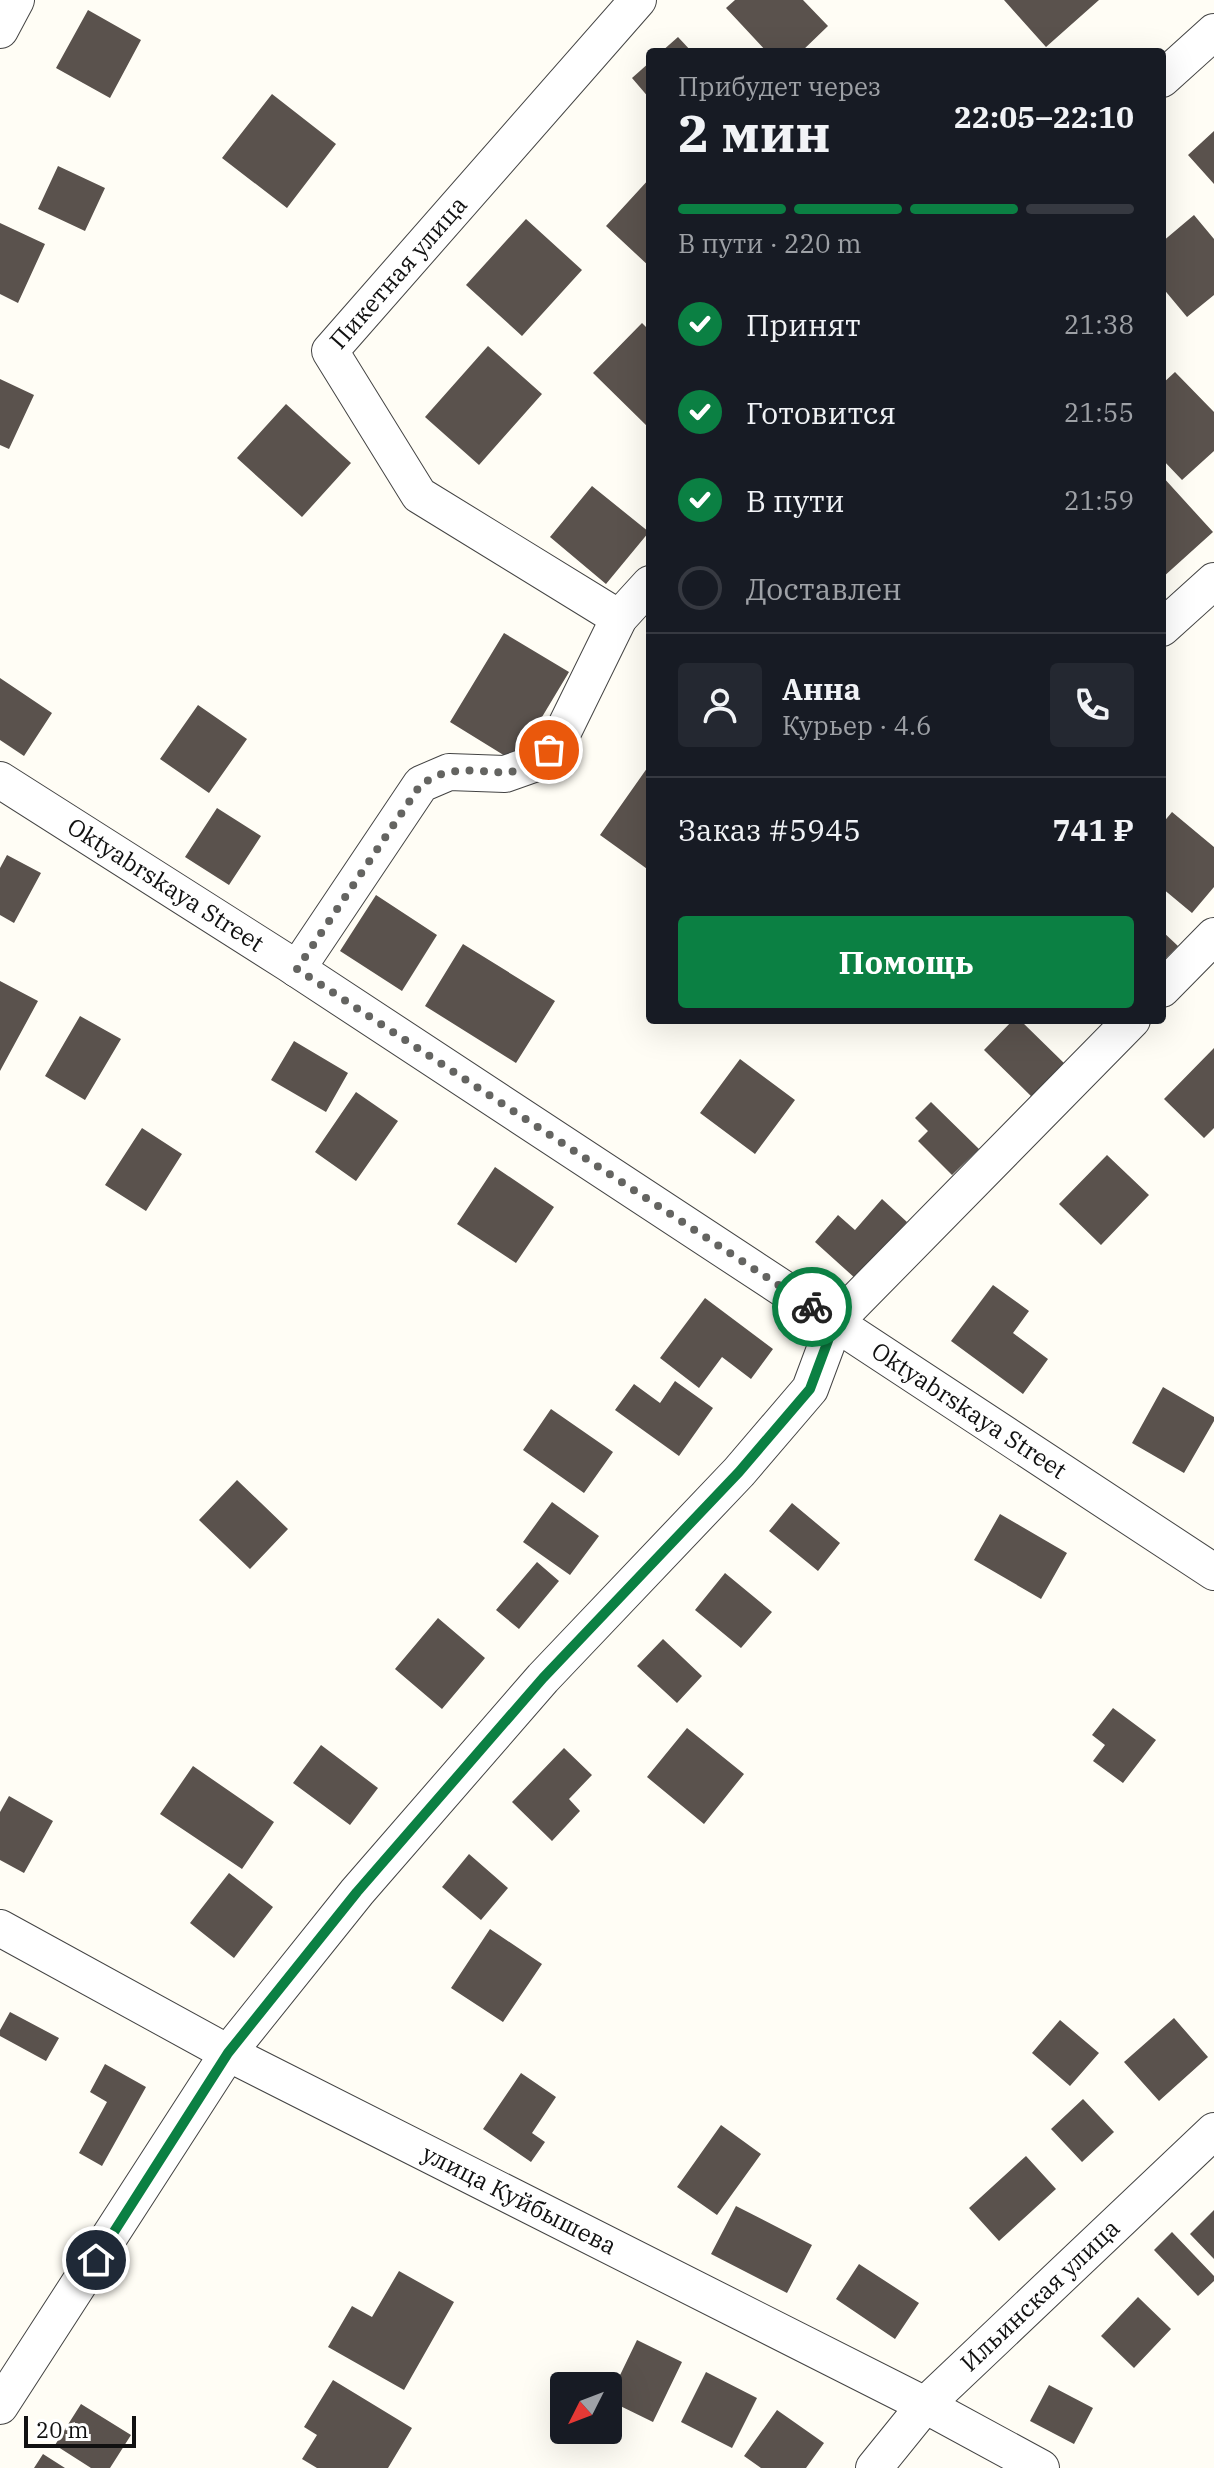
<!DOCTYPE html>
<html lang="ru">
<head>
<meta charset="utf-8">
<style>
	body { margin:0; font-family:"IBM Plex Serif",serif; background:#242831; color:#f1f3f6; height:100vh; display:flex; flex-direction:column; font-size:30px; white-space:nowrap }
	* { box-sizing:border-box; margin:0 }
	p { font-size:26px; color:#9ea1a6 }
	.icon { flex:none; width:44px; height:44px; fill:none; stroke:currentColor; stroke-width:2; stroke-linecap:round; stroke-linejoin:round }
	.map { position:relative; flex:1; overflow:hidden }
	.sheet { position:absolute; left:646px; top:48px; width:520px; height:976px; display:flex; flex-direction:column; background:#171b24; border-radius:8px; box-shadow:0 8px 32px #0002 }
	.sheet>* { flex:none }
	.needle { width:52px; rotate:228deg }
	.buttons { position:absolute; left:550px; top:2372px; display:grid; gap:16px }
	.buttons a { display:grid; place-items:center; width:72px; height:72px; border-radius:8px; background:#171b24; box-shadow:0 8px 32px #0002; font-size:40px }
	.scale { position:absolute; left:24px; bottom:20px; width:112px; box-sizing:border-box; padding-left:8px; border:4px solid #111; border-top:0; font-size:22px; line-height:28px; white-space:nowrap; color:#111; -webkit-text-stroke:6px #fff; paint-order:stroke }
	.pin { position:absolute; display:grid; place-items:center; width:68px; height:68px; color:#fff; margin:-34px; border:4px solid #fff; border-radius:50%; box-shadow:0 2px 8px #0007 }
	.courier { position:absolute; display:grid; place-items:center; width:80px; height:80px; margin:-40px; border:6px solid #0b8043; border-radius:50%; background:#fff; color:#222; box-shadow:0 2px 10px #0007 }
	.head em { font-style:normal; font-weight:800 }
	.head div { display:flex; flex-direction:column-reverse }
	.head { display:flex; align-items:center; justify-content:space-between; height:136px; padding:0 32px }
	h1 { font-size:52px; font-weight:800; line-height:60px }
	.bar { display:grid; grid-template-columns:repeat(4,1fr); gap:12px 8px; align-content:center; height:96px; padding:0 32px }
	.bar i { height:10px; border-radius:6px; background:#363941 }
	.bar .selected { background:#0b8043 }
	.bar p { grid-column:span 4 }
	.line { display:flex; align-items:center; gap:20px; padding:0 32px; border-top:2px solid #363941 }
	.line div { flex:1 }
	.round { display:grid; place-items:center; flex:none; width:84px; height:84px; border-radius:8px; background:#242831 }
	ol { padding:0 32px; list-style:none }
	li { display:flex; align-items:center; gap:24px; height:88px }
	li p { margin-inline-start:auto }
	li .icon { padding:8px; border-radius:50%; background:#0b8043; color:#fff; stroke-width:4 }
	li:last-child { color:#9ea1a6 }
	li i { width:44px; height:44px; border:4px solid #363941; border-radius:50% }
	.primary-button { display:flex; gap:16px; margin-top:auto; padding:16px 32px }
	.primary-button a { flex:1; height:92px; border-radius:8px; background:#0b8043; color:#fff; font-size:32px; font-weight:800; line-height:92px; text-align:center }
	.map>svg:first-child { display:block }
	.building { fill:#5a524d }
	.lines { fill:none; stroke-linecap:round; stroke-linejoin:round }
	.street-casing { stroke:#444; stroke-width:38 }
	.street { stroke:#fff; stroke-width:36 }
	.done { stroke:#646461; stroke-width:8; stroke-dasharray:0 14.4 }
	.route { stroke:#0b8043; stroke-width:10 }
	.labels { text-anchor:middle; stroke-width:8; stroke-linejoin:round; paint-order:stroke }
	.street-label { font-size:24px; fill:#111; stroke:#fff }
</style>
</head>
<body>
<div class="map">
<svg width="1214" height="2468" viewBox="0 0 1214 2468">
	<rect width="100%" height="100%" fill="#fffdf5"/>
	<path class="building" d="M735 0H803L828 26 801 52H767L726 8Z
		M1004 0H1099L1046 47Z
		M88 10 141 40 110 98 56 68Z
		M678 37 692 52H661Z
		M650 62V99L632 78Z
		M272 94 336 144 287 208 222 158Z
		M1214 131V184L1188 155Z
		M58 166 105 188 85 231 38 209Z
		M650 178V267L606 226Z
		M1194 215 1214 239V295L1187 317 1162 287V242Z
		M526 219 582 270 522 336 466 285Z
		M0 223 45 244 18 303 0 294Z
		M642 323 650 331V429L593 373Z
		M488 346 542 394 479 465 425 417Z
		M1175 372 1214 412V451L1182 480 1162 459V384Z
		M0 379 34 395 9 449 0 445Z
		M286 404 351 463 302 517 237 458Z
		M1162 476 1213 532 1162 578Z
		M592 486 649 532 606 584 550 537Z
		M504 633 569 672 515 762 450 722Z
		M0 678 52 713 24 756 0 740Z
		M198 705 247 739 209 793 160 759Z
		M650 764V871L600 835Z
		M217 808 261 836 229 885 185 857Z
		M1172 812 1214 847V887L1192 913 1162 888V824Z
		M7 855 41 873 14 923 0 915V868Z
		M376 895 437 935 402 991 340 951Z
		M1162 931 1178 946 1162 962Z
		M463 944 555 1001 516 1063 425 1006Z
		M0 981 38 1001 0 1071Z
		M80 1016 121 1039 85 1100 45 1076Z
		M1013 1020H1020L1067 1066 1034 1099 984 1050Z
		M294 1041 348 1073 326 1112 271 1080Z
		M1214 1048V1128L1204 1138 1164 1099Z
		M740 1059 795 1100 755 1154 700 1113Z
		M356 1092 398 1121 356 1181 315 1152Z
		M931 1102 979 1149 952 1175 918 1141 928 1131 915 1118Z
		M142 1128 182 1154 146 1211 105 1185Z
		M1107 1155 1149 1195 1101 1245 1059 1204Z
		M495 1167 554 1207 516 1263 457 1224Z
		M882 1199 907 1222 856 1279 815 1242 838 1215 855 1230Z
		M993 1285 1029 1311 1013 1333 1048 1359 1023 1394 951 1341Z
		M705 1298 773 1349 751 1379 722 1357 699 1388 660 1358Z
		M675 1381 713 1408 679 1456 615 1410 634 1384 660 1403Z
		M1163 1387 1214 1417V1421L1184 1473 1132 1443Z
		M551 1409 613 1452 584 1493 523 1450Z
		M237 1480 288 1529 250 1569 199 1520Z
		M552 1502 599 1536 570 1575 523 1542Z
		M792 1503 840 1543 818 1571 769 1531Z
		M1000 1514 1067 1553 1041 1599 974 1560Z
		M537 1562 559 1581 519 1629 496 1610Z
		M725 1573 772 1612 741 1648 695 1610Z
		M438 1618 485 1658 442 1709 395 1669Z
		M663 1639 702 1676 677 1703 637 1666Z
		M1113 1708 1156 1740 1123 1783 1093 1761 1105 1745 1092 1735Z
		M687 1728 744 1774 704 1824 647 1777Z
		M321 1745 378 1788 350 1825 293 1783Z
		M564 1748 592 1775 569 1799 580 1811 552 1841 512 1802Z
		M193 1766 274 1822 242 1869 160 1814Z
		M9 1796 53 1821 24 1873 0 1860V1812Z
		M469 1854 508 1888 481 1920 442 1887Z
		M229 1873 273 1907 234 1958 190 1923Z
		M490 1929 542 1964 503 2022 451 1988Z
		M10 2012 59 2038 46 2061 0 2036V2030Z
		M1174 2018 1208 2057 1159 2101 1124 2062Z
		M1060 2020 1099 2053 1070 2086 1032 2053Z
		M105 2064 146 2087 102 2166 79 2153 107 2102 90 2092Z
		M521 2073 556 2097 532 2133 545 2142 531 2162 483 2129Z
		M1083 2099 1114 2132 1082 2162 1051 2129Z
		M721 2125 761 2154 717 2215 677 2187Z
		M1026 2156 1056 2189 999 2241 969 2208Z
		M736 2206 812 2245 787 2293 711 2254Z
		M1214 2210V2259L1190 2234Z
		M1172 2232 1214 2276V2281L1198 2296 1154 2250Z
		M859 2264 919 2303 895 2339 836 2299Z
		M399 2271 454 2302 404 2390 328 2347 352 2306 372 2317Z
		M1138 2297 1171 2329 1134 2368 1101 2336Z
		M637 2340 682 2362 653 2422 608 2400Z
		M706 2372 757 2398 732 2448 681 2422Z
		M333 2380 412 2428 388 2468H317L302 2459 317 2435 304 2427Z
		M1049 2385 1093 2408 1074 2444 1030 2421Z
		M81 2404 131 2435 110 2468H91L55 2445Z
		M777 2410 824 2443 806 2468H761L744 2456Z
		M43 2454 65 2468H34Z"/>
	<g class="lines">
		<g class="street-casing">
			<g id="street">
				<path d="M0 30 16 0"/>
				<path d="M1162 79 1214 32"/>
				<path id="s1" d="M619 618 419 495 330 351 638 0"/>
				<path d="M1162 628 1214 581"/>
				<path id="s2" d="M0 780 288 963 1214 1572"/>
				<path d="M297 969 421 784 449 772 505 774 539 762 560 738 619 618 650 584"/>
				<path d="M1162 989 1214 936"/>
				<path id="s3" d="M0 1928 228 2053 925 2405 1041 2468"/>
				<path d="M0 2406 228 2053 357 1892 543 1678 739 1472 810 1389 835 1322 1132 1020"/>
				<path id="s4" d="M874 2468 925 2405 1214 2131"/>
			</g>
		</g>
		<use href="#street" class="street"/>
	</g>
	<g class="lines">
		<path class="done" d="M549 750C516 787 488 765 450 772 440 773 430 780 421 784L297 969 812 1307"/>
		<path class="route" d="M96 2260 228 2053 357 1892 543 1678 739 1472 810 1389 835 1322 812 1307"/>
	</g>
	<g class="labels">
		<g class="street-label">
			<text dy="8" stroke="none"><textPath href="#s1" startOffset="508">Пикетная улица</textPath></text>
			<text dy="8" stroke="none"><textPath href="#s2" startOffset="196">Oktyabrskaya Street</textPath></text>
			<text dy="8" stroke="none"><textPath href="#s2" startOffset="1156">Oktyabrskaya Street</textPath></text>
			<text dy="8" stroke="none"><textPath href="#s3" startOffset="586">улица Куйбышева</textPath></text>
			<text dy="8" stroke="none"><textPath href="#s4" startOffset="240">Ильинская улица</textPath></text>
		</g>
	</g>
</svg>
<div class="buttons">
<a><svg class="needle" viewBox="-14 -14 28 28"><path d="M0-13l5 13h-10z" fill="#e53935"/><path d="M0 13l5-13h-10z" fill="#9ea1a6"/></svg></a>
</div>
<div class="scale">20 m</div>
<div class="pin" style="left:549px;top:750px;background:#ea580c"><svg class="icon" aria-label="bag" viewBox="0 0 24 24"><path d="M5 8h14l-1 12H6zM9 8a3 3 0 0 1 6 0"/></svg></div>
<div class="pin" style="left:96px;top:2260px;background:#1f2937"><svg class="icon" aria-label="home" viewBox="0 0 24 24"><path d="M3 11l9-7 9 7M6 9v11h12V9"/></svg></div>
<div class="courier" style="left:812px;top:1307px"><svg class="icon" aria-label="bike" viewBox="0 0 24 24"><circle cx="6" cy="16" r="4"/><circle cx="18" cy="16" r="4"/><path d="M6 16l4-8h5l3 8M10 8l3 8H6M13 5h3"/></svg></div>
<section class="sheet">
<div class="head"><div><h1>2 мин</h1><p>Прибудет через</p></div><em>22:05–22:10</em></div>
<div class="bar"><i class="selected"></i><i class="selected"></i><i class="selected"></i><i></i><p>В пути · 220 m</p></div>
<ol>
<li><svg class="icon" aria-label="check" viewBox="0 0 24 24"><path d="M5 12l5 5 9-10"/></svg>Принят<p>21:38</p></li>
<li><svg class="icon" aria-label="check" viewBox="0 0 24 24"><path d="M5 12l5 5 9-10"/></svg>Готовится<p>21:55</p></li>
<li><svg class="icon" aria-label="check" viewBox="0 0 24 24"><path d="M5 12l5 5 9-10"/></svg>В пути<p>21:59</p></li>
<li><i></i>Доставлен</li>
</ol>
<div class="line" style="height:144px"><a class="round"><svg class="icon" aria-label="person" viewBox="0 0 24 24"><circle cx="12" cy="8" r="4"/><path d="M4 21q1-7 8-7t8 7"/></svg></a><div><b>Анна</b><p>Курьер · 4.6</p></div><a class="round"><svg class="icon" aria-label="phone" viewBox="0 0 24 24"><path d="M5 4h4l2 5-3 2q2 4 5 5l2-3 5 2v4C11 20 4 13 5 4z"/></svg></a></div>
<div class="line" style="height:104px"><div>Заказ #5945</div><b>741 ₽</b></div>
<div class="primary-button"><a>Помощь</a></div>
</section>
</div>
</body>
</html>
